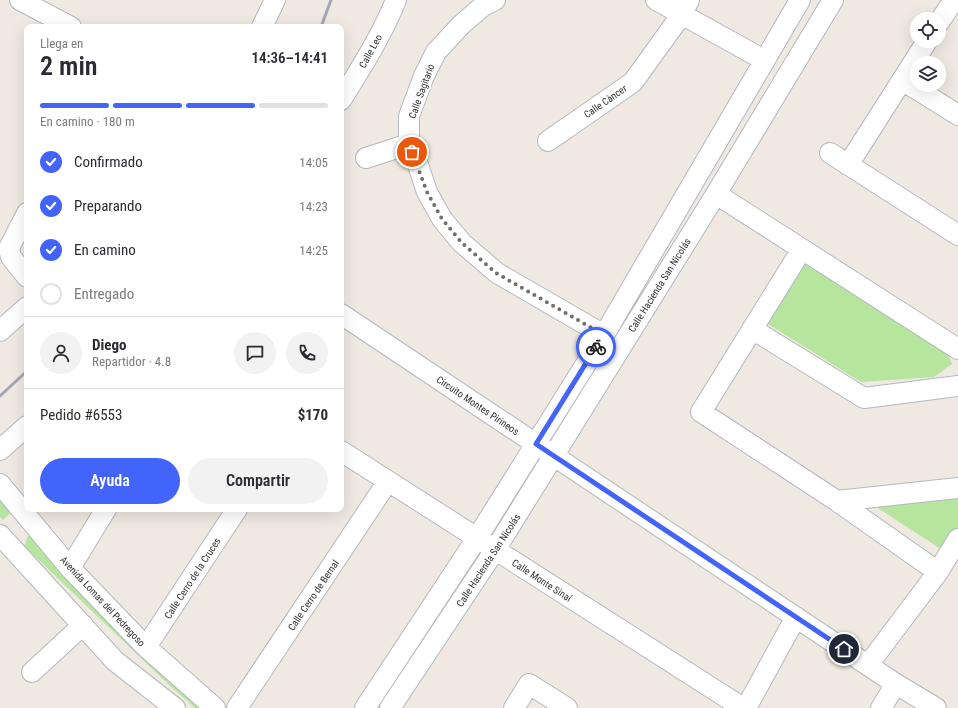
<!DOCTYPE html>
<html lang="es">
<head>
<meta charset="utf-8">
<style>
	body { margin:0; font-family:"Roboto Condensed",sans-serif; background:#f2f2f3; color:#2b2b33; height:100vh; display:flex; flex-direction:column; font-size:15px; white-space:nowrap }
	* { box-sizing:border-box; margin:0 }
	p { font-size:13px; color:#7c7c81 }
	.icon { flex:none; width:22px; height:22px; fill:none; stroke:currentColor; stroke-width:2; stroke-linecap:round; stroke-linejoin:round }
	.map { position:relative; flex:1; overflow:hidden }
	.sheet { position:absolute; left:24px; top:24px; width:320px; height:488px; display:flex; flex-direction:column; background:#fff; border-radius:8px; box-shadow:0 4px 16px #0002 }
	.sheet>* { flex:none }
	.tools { position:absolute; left:910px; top:12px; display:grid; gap:8px }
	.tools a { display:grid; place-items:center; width:36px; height:36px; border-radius:50%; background:#fff; box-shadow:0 4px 16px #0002; font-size:20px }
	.pin { position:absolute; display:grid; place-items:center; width:34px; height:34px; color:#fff; margin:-17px; border:2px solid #fff; border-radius:50%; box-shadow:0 1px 4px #0007 }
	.courier { position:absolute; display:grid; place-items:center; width:40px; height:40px; margin:-20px; border:3px solid #4264fb; border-radius:50%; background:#fff; color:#222; box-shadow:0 1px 5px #0007 }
	.summary em { font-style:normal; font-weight:600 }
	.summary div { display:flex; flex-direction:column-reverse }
	.summary { display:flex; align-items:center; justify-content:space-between; height:68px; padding:0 16px }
	h1 { font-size:26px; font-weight:600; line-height:30px }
	.bar { display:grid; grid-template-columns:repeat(4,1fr); gap:6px 4px; align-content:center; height:48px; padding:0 16px }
	.bar i { height:5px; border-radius:3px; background:#e1e1e2 }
	.bar .active { background:#4264fb }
	.bar p { grid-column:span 4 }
	.line { display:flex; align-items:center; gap:10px; padding:0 16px; border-top:1px solid #e1e1e2 }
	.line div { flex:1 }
	.round { display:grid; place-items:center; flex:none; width:42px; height:42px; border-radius:21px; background:#f2f2f3 }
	ol { padding:0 16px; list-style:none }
	li { display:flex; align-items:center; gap:12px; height:44px }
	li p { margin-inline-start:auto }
	li .icon { padding:4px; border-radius:50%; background:#4264fb; color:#fff; stroke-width:4 }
	li:last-child { color:#7c7c81 }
	li i { width:22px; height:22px; border:2px solid #e1e1e2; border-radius:50% }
	.primary-button { display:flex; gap:8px; margin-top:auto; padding:8px 16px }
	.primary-button a { flex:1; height:46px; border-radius:24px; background:#4264fb; color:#fff; font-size:16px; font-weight:600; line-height:46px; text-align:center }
	.primary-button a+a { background:#f2f2f3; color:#2b2b33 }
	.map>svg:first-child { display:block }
	.green { fill:#b6e59e }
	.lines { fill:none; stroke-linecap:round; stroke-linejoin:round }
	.minor-casing { stroke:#b4b7c1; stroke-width:22 }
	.minor { stroke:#fff; stroke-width:20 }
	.rail { stroke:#a3a6b8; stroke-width:3 }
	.done { stroke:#726f6d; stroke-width:4; stroke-dasharray:0 7.2 }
	.route { stroke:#4264fb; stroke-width:5 }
	.labels { text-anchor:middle; stroke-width:4; stroke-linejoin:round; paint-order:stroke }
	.street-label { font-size:10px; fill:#2e2e2e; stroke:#fff }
</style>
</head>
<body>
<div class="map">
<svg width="958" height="708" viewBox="0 0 958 708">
	<rect width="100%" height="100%" fill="#efe9e1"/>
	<path class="green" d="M808 258 946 350 952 364 934 377 861 382 768 324Z
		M958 487V532L947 553 864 499Z
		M0 494 14 510 3 520 0 517Z
		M35 534 206 708H195L166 682 24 546 28 536Z"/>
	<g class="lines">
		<g class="minor-casing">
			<path id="minor" d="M20 0 71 27
				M495 0 483 6 461 25 436 52 424 76 409 116V144L416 159 427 192 442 219 462 243 497 273 604 335
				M656 0 764 60
				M939 22 952 3
				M262 27 275 0
				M902 80 958 115
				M341 100C361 68 382 35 396 0
				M548 141 633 82 682 14 689 0
				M830 153 958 235
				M366 158 409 144
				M848 165 927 41
				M716 194 958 349
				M27 213 9 248 11 257 27 277
				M802 249 701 412 837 501 938 572
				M341 314 896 684 936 708
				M752 329 864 398 958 386
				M0 331 27 307
				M0 450 27 426
				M341 451 743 708
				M0 484 70 568 146 647 215 708
				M837 501 958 488
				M0 535 115 661 175 708
				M70 568 106 509
				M146 647 237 509
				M868 665 938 572 958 539
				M32 672 83 625
				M237 708 388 481
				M365 708 477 538 604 335 800 0
				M390 708 495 550 716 194 833 0
				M514 708 529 684 567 708
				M746 708 796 617
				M881 708 896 684"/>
		</g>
		<use href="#minor" class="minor"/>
		<path class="rail" d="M321 27 331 0
			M0 396 27 371"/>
	</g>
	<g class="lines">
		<path class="done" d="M412 152 427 192 442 219 462 243 496 273 604 335 596 347"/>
		<path class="route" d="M596 347 536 444 844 649"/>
	</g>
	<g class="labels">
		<g class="street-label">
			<text transform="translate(370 51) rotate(-61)" y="4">Calle Leo</text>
			<text transform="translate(421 91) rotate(-70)" y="4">Calle Sagitario</text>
			<text transform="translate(605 101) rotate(-35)" y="4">Calle Càncer</text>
			<text transform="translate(659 285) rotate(-58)" y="4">Calle Hacienda San Nicolás</text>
			<text transform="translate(478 405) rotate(34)" y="4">Circuito Montes Pirineos</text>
			<text transform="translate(488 560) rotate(-57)" y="4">Calle Hacienda San Nicolás</text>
			<text transform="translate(192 578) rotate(-57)" y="4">Calle Cerro de la Cruces</text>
			<text transform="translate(542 580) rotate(33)" y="4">Calle Monte Sinaí</text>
			<text transform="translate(313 595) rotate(-56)" y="4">Calle Cerro de Bernal</text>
			<text transform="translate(103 601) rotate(47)" y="4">Avenida Lomas del Pedregoso</text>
		</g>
	</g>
</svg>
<div class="tools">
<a><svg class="icon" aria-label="locate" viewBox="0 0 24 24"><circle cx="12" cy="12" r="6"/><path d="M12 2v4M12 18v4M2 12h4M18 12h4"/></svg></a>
<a><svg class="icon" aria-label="layers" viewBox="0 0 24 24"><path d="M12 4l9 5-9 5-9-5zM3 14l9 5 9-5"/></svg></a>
</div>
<div class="pin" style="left:412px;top:152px;background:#ea580c"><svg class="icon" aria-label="bag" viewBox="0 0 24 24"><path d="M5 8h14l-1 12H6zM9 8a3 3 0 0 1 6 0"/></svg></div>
<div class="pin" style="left:844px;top:649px;background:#1f2937"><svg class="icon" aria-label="home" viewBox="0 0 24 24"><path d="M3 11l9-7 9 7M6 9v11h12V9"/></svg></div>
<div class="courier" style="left:596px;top:347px"><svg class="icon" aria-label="bike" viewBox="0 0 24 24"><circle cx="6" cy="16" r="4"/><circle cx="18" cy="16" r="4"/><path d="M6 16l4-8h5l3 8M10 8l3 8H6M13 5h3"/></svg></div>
<section class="sheet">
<div class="summary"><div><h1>2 min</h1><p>Llega en</p></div><em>14:36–14:41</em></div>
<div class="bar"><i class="active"></i><i class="active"></i><i class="active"></i><i></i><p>En camino · 180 m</p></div>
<ol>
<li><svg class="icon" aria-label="check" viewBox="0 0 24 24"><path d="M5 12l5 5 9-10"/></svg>Confirmado<p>14:05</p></li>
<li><svg class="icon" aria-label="check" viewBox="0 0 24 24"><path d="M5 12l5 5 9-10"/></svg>Preparando<p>14:23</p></li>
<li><svg class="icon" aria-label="check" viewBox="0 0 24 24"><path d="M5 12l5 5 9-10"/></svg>En camino<p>14:25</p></li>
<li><i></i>Entregado</li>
</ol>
<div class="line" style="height:72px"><a class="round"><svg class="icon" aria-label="person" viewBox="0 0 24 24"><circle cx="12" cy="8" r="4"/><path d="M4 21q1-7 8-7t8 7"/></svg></a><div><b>Diego</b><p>Repartidor · 4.8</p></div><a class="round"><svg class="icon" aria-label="chat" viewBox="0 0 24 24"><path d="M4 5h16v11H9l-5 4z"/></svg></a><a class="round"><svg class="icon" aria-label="phone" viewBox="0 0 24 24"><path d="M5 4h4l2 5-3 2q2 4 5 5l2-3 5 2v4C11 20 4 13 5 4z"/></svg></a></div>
<div class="line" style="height:52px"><div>Pedido #6553</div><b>$170</b></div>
<div class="primary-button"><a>Ayuda</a><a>Compartir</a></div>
</section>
</div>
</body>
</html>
